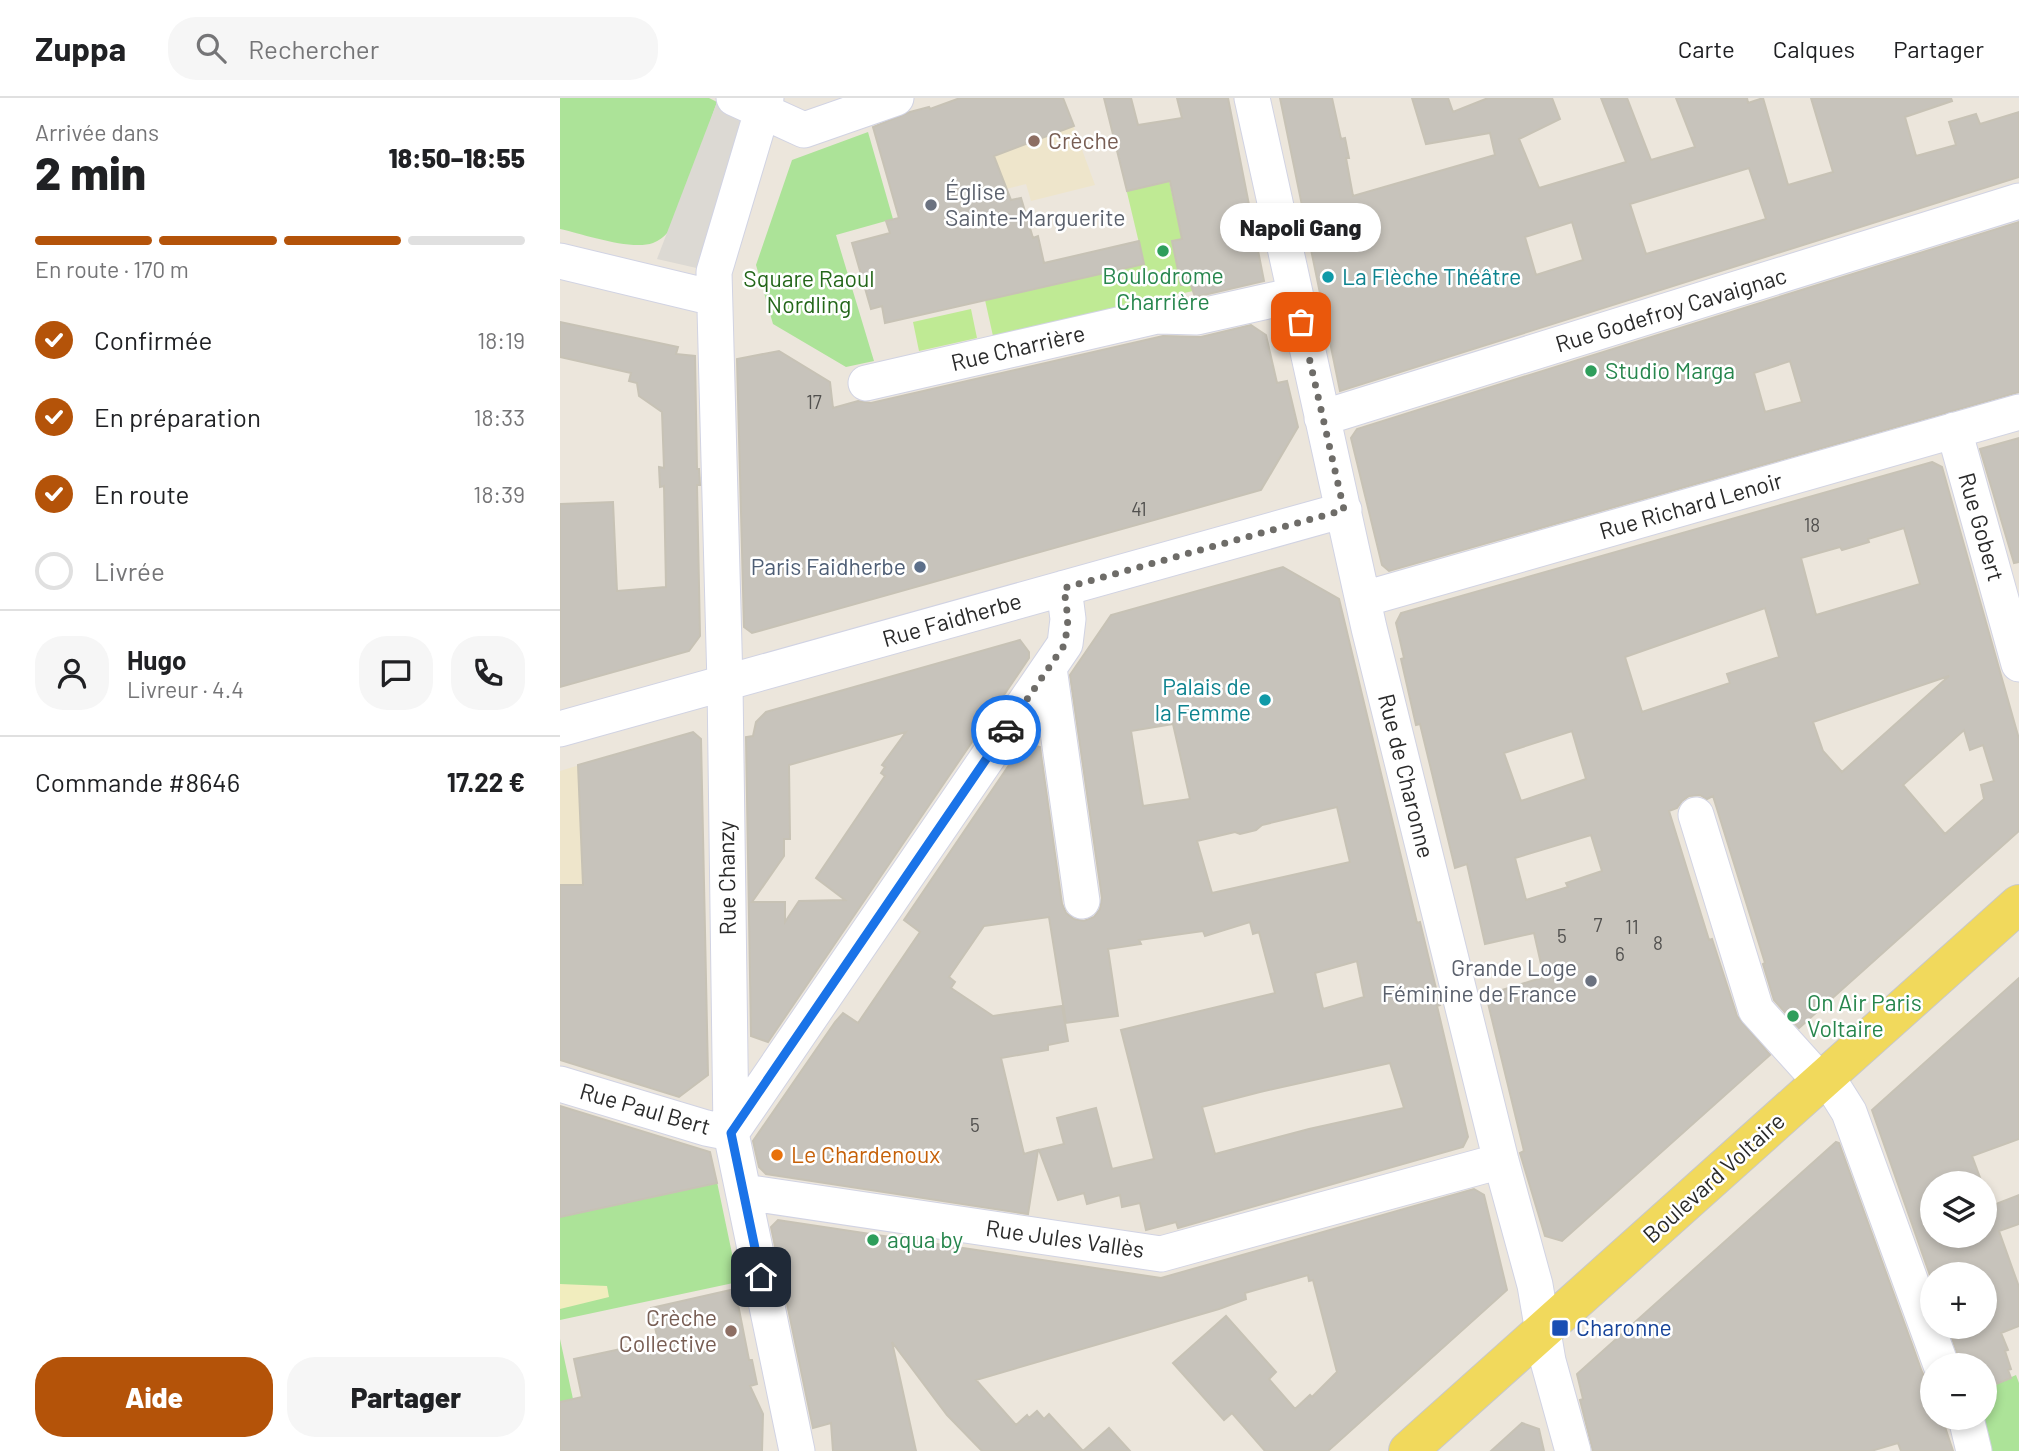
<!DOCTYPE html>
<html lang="fr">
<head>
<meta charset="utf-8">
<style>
	body { margin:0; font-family:Barlow,sans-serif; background:#f6f6f6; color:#202124; height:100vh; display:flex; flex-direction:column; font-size:26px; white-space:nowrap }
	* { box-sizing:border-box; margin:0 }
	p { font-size:23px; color:#757577 }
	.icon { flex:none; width:38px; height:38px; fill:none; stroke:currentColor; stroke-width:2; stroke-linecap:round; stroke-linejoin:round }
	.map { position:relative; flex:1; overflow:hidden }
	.drawer { display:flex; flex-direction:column; background:#fff; width:560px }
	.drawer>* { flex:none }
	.buttons { position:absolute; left:1360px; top:1073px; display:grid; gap:14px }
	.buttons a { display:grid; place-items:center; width:77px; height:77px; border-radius:50%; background:#fff; box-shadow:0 4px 10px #0003; font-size:35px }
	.pin { position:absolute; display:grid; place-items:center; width:60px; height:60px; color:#fff; margin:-30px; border-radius:14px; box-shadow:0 4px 10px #0006 }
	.courier { position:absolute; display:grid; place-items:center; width:70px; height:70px; margin:-35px; border:5px solid #1a73e8; border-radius:50%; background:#fff; color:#222; box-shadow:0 2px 9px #0007 }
	.bubble { position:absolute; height:49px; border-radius:24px; background:#fff; box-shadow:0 4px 10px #0003; font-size:23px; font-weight:800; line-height:49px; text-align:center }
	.headline em { font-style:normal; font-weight:800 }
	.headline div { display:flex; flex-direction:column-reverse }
	.headline { display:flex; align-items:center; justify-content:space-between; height:119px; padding:0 35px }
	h1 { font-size:46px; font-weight:800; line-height:52px }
	.bar { display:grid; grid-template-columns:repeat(4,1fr); gap:10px 7px; align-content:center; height:84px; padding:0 35px }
	.bar i { height:9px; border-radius:5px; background:#e0e0e0 }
	.bar .selected { background:#b45309 }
	.bar p { grid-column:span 4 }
	.line { display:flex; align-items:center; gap:18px; padding:0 35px; border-top:2px solid #e0e0e0 }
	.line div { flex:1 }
	.round { display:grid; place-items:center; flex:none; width:74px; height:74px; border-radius:28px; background:#f6f6f6 }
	ol { padding:0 35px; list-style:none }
	li { display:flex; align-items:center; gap:21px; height:77px }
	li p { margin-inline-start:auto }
	li .icon { padding:7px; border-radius:50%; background:#b45309; color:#fff; stroke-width:4 }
	li:last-child { color:#757577 }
	li i { width:38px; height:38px; border:4px solid #e0e0e0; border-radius:50% }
	.primary-button { display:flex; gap:14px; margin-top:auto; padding:14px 35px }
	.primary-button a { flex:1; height:80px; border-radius:28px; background:#b45309; color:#fff; font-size:28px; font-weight:800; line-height:80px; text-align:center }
	.primary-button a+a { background:#f6f6f6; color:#202124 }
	header { display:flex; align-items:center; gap:42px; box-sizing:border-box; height:98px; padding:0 35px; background:#fff; border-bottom:2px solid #e0e0e0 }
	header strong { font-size:33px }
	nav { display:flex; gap:38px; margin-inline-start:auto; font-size:24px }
	.search { width:490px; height:63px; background:#f6f6f6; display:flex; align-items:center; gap:18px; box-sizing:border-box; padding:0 24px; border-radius:28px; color:#757577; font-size:26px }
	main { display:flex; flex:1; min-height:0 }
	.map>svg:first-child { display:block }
	.education { fill:#eee5cb }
	.green { fill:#ace398 }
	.sand { fill:#f1edbe }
	.pitch { fill:#bfea94 }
	.plaza { fill:#dcd9d3 }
	.building { fill:#c7c3bb; stroke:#c7c2b5; stroke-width:2; fill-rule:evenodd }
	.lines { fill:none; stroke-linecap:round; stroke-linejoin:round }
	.minor-casing { stroke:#d1d3e3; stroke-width:37 }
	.major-casing { stroke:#c8c8c8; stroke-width:40 }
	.minor { stroke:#fff; stroke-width:35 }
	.major { stroke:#f1d95c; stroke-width:38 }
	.done { stroke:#6e6c68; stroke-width:7; stroke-dasharray:0 12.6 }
	.route { stroke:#1a73e8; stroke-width:9 }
	.education-dot { fill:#8d6e63; stroke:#fff; stroke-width:2.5 }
	.worship-dot { fill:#6b7280; stroke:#fff; stroke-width:2.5 }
	.leisure-dot { fill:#2e9e5b; stroke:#fff; stroke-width:2.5 }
	.culture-dot { fill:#0f9aa8; stroke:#fff; stroke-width:2.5 }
	.service-dot { fill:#5c6f8a; stroke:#fff; stroke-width:2.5 }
	.food-dot { fill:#e8710a; stroke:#fff; stroke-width:2.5 }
	.transit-dot { fill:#1a4fb4; stroke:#fff; stroke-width:2.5 }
	.labels { text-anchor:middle; stroke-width:5; stroke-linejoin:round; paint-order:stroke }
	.number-label { font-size:19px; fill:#51504e }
	.education-label { font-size:23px; fill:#785e54; stroke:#fff; text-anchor:start }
	.worship-label { font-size:23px; fill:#5b616d; stroke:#fff; text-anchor:start }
	.leisure-label { font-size:23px; fill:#27864d; stroke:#fff; text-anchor:start }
	.culture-label { font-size:23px; fill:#0d838f; stroke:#fff; text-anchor:start }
	.park-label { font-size:23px; fill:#24671a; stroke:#fff }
	.street-label { font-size:23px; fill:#2a2a2a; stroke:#fff }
	.service-label { font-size:23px; fill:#4e5e75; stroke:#fff; text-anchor:end }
	.food-label { font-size:23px; fill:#c56008; stroke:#fff; text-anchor:start }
	.transit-label { font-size:23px; fill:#164399; stroke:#fff; text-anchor:start }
</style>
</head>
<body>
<header>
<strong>Zuppa</strong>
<div class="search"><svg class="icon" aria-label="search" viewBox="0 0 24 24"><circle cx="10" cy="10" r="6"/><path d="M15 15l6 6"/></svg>Rechercher</div>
<nav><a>Carte</a><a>Calques</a><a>Partager</a></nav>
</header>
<main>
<section class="drawer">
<div class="headline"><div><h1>2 min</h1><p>Arrivée dans</p></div><em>18:50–18:55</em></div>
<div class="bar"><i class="selected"></i><i class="selected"></i><i class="selected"></i><i></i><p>En route · 170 m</p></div>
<ol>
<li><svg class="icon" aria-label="check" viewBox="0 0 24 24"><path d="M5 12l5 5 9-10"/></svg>Confirmée<p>18:19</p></li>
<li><svg class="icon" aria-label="check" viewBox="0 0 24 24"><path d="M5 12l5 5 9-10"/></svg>En préparation<p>18:33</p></li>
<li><svg class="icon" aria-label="check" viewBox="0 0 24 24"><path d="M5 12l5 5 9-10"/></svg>En route<p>18:39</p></li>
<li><i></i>Livrée</li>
</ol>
<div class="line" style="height:126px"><a class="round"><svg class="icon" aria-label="person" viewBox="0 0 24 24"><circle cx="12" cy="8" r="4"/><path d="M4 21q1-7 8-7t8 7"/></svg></a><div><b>Hugo</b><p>Livreur · 4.4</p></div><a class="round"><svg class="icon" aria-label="chat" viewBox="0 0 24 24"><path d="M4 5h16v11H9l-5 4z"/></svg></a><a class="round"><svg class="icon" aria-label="phone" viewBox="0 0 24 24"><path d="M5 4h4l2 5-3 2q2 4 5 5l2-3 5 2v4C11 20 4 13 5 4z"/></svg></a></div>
<div class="line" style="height:91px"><div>Commande #8646</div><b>17.22 €</b></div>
<div class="primary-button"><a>Aide</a><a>Partager</a></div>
</section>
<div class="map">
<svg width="1459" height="1353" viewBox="0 0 1459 1353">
	<rect width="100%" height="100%" fill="#ece6dc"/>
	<path class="education" d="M411 0H503L535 87 471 103 466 86 446 91Z
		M62 654 69 827 0 826V673Z"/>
	<path class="green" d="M0 0H149L157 4 116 122C110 132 105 140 93 145 71 153 23 136 0 131Z
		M308 34 333 121 276 137 314 263 286 269 213 226 196 167 232 62Z
		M157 1084 178 1184 0 1222V1119Z
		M0 1241 13 1301 0 1304Z
		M1456 1277 1459 1285V1353H1431L1420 1320H1424L1425 1291Z"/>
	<path class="sand" d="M0 1186 47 1188 49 1199 0 1211Z"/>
	<path class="pitch" d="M608 77 633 193 433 238 425 202 584 166 565 86Z
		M411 211 417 240 359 253 353 224Z"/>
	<path class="plaza" d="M157 4 199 27 154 174 97 161Z"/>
	<path class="building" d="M400 0H503L514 28 434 58 451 102 461 100 473 140 478 138 484 165 579 143 584 166 325 225 322 208 311 211 292 145 330 135 326 123 339 120 313 29 350 14 369 9 370 11Z
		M544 0H571L578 27 622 20 617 0H668L704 183 635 199 631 187H621L612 143 622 141 610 83 567 93Z
		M720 0H772L781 41 785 40 789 60H786L793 98 935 57 930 35 866 46 852 0H888L893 14 928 0H992L1000 21 959 41 979 90 1066 64 1041 0H1067L1091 62 1135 49 1116 0H1187L1188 5 1203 0 1228 87 1273 74 1251 0H1391L1392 3 1345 19 1356 58 1396 47 1389 24 1416 16 1420 26 1459 14V79L780 293ZM1189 70 1206 121 1086 156 1070 106ZM1012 124 1023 162 976 177 965 139Z
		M1459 124V294L829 473 822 467 791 340 797 331ZM1230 263 1242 304 1205 314 1194 275Z
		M0 224 118 249 116 256 135 258 137 371H139L140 387H137L140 538 129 553 0 589V406L53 404 57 493 106 489 104 388 100 389 99 369 104 370 102 314 79 298 77 285 69 283 71 275 0 259Z
		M691 227 706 237 717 285 727 283 738 329 701 392 192 535 184 529 177 261 219 253 270 284 273 310 298 303 311 305 603 238 641 239Z
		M1459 340V464L1454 465 1420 351Z
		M1372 364 1382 369 1459 641V733L1239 930 1214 902 1203 866 1205 865 1153 698 1147 701 1140 697 1129 698 1122 703 1117 710 1109 713 1149 842 1152 841 1177 918 1210 957 1002 1143 985 1138 960 1055 964 1053 926 897 984 879 974 835 925 846 907 766 895 770 860 626 856 627 841 561 844 560 836 525 841 515ZM1344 430 1360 486 1256 517 1241 460 1280 449 1282 452 1309 444 1308 441ZM1205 510 1219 559 1167 576 1170 585 1082 614 1065 559ZM1389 578 1282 674 1263 653 1253 624ZM1404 632 1410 652 1423 647 1434 683 1421 687 1424 701 1385 736 1343 687ZM1012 633 1026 681 961 703 944 655ZM1031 737 1042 773 1006 785 1008 789 966 802 955 760Z
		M723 469 779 501 857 825 860 824 880 907 877 908 908 1039 903 1049 618 1130 616 1124 586 1132 580 1105 562 1109 560 1097 527 1106 524 1095 498 1102 479 1052 504 1046 497 1020 536 1010 552 1071 594 1061 561 932 715 895 699 834 693 836 690 824 645 838 643 833 579 842 581 846 548 851 558 918 506 925 489 819 424 828 389 879 395 884 391 890 433 918 502 908 508 943 488 947V952L441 960 464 1056 478 1052 468 1116 206 1076 199 1069 193 1043 275 924 283 915 298 925 360 834 344 822 464 645 480 649 502 806 506 815 514 821 524 823 534 819 540 811 542 800 510 577 551 517ZM613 626 630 701 583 708 571 633ZM777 709 790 764 652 795 637 743 675 734 680 736 696 732 702 727ZM797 863 804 899 763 911 755 875ZM830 965 844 1010 749 1031 655 1056 642 1009 700 994Z
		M460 542 469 554V560L359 722 208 944 191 938 186 639 193 638 196 624 206 614ZM346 634 322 667 325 669 321 675 325 678 256 780 285 802 239 803 225 824V804H192L224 758V741H230L229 667Z
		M133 634 141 641 148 977 119 999 0 962V787H23L18 667Z
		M1459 880V1041L1412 1058 1422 1085H1372V1138H1424V1099H1427L1431 1108 1459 1097V1126L1439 1133 1459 1189V1228L1441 1235 1448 1252 1445 1253 1451 1271 1448 1272 1451 1280 1424 1291V1267H1401L1388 1228H1424V1176H1372V1183L1312 1012Z
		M0 1008 150 1054 157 1085 0 1119Z
		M1276 1044 1279 1045 1362 1274 1372 1293V1320H1382L1393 1353H1341L1338 1345 1311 1353H1033L1020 1302 1023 1301 1017 1276Z
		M914 1091 924 1097 947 1192 768 1353H705L672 1315 664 1322 613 1265 666 1218 716 1274 709 1281 735 1311 750 1297 752 1299 777 1274 753 1182 749 1183 748 1177 685 1195 686 1201 659 1211 416 1282 456 1327 467 1317 469 1320 477 1313 484 1321 489 1316 523 1353H422L387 1317 332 1244 356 1353H273L271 1325 253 1330 211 1129 218 1122 601 1180Z
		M175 1191 189 1262H192L197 1286 190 1288 203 1316 202 1353H0V1304L22 1299 14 1261 98 1243 91 1210Z
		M962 1325 979 1331 984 1353H931Z
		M549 1330 570 1353H523Z"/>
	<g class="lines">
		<g class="minor-casing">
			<path id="minor" d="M174 0 244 32 336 0
				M206 0 154 174 165 586 171 1035 237 1353
				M692 0 809 530 941 1063 975 1187 988 1263 1013 1353
				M0 163 154 200
				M306 285 597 218 637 219 735 197
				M762 320 1459 103
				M1394 332 1459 566
				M804 501 1459 314
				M489 570 522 803
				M0 631 784 412
				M1136 717 1196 912 1261 984
				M1267 979 1289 1014 1381 1267
				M0 986 146 1030 171 1035
				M171 1035 505 546 508 521 504 490
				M184 1094 601 1156 941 1063
				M1406 1320 1414 1353"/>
		</g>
		<g class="major-casing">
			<path id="major" d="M848 1353 1459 806"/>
		</g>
		<use href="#minor" class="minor"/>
		<use href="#major" class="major"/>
	</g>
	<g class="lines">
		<path class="done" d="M446 632 505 546 508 521 504 490 784 412 741 224"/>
		<path class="route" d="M201 1179 171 1035 446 632"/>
	</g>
	<g class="education-dot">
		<circle cx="474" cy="43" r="7"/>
		<circle cx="171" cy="1233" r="7"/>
	</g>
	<g class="worship-dot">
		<circle cx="371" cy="107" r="7"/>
		<circle cx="1031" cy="883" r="7"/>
	</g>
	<g class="leisure-dot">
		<circle cx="603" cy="153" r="7"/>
		<circle cx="1031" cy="273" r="7"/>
		<circle cx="1233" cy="918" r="7"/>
		<circle cx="313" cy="1142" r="7"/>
	</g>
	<g class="culture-dot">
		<circle cx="768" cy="179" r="7"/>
		<circle cx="705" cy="602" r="7"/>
	</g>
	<circle class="service-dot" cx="360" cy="469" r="7"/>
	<circle class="food-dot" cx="217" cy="1057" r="7"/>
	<rect class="transit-dot" x="991" y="1221" width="18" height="18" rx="3.5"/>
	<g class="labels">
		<g class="number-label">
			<text x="254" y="311">17</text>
			<text x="579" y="418">41</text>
			<text x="1252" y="434">18</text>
			<text x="1038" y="834">7</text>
			<text x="1072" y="836">11</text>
			<text x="1002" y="845">5</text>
			<text x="1098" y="852">8</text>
			<text x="1060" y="863">6</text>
			<text x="415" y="1034">5</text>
		</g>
		<g class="education-label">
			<text x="488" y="51">Crèche</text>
			<text x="157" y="1228" text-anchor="end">Crèche<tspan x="157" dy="26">Collective</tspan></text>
		</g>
		<g class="worship-label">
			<text x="385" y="102">Église<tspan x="385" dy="26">Sainte-Marguerite</tspan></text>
			<text x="1017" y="878" text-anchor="end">Grande Loge<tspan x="1017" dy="26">Féminine de France</tspan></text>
		</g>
		<g class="leisure-label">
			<text x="603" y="186" text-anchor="middle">Boulodrome<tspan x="603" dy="26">Charrière</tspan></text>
			<text x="1045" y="281">Studio Marga</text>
			<text x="1247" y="913">On Air Paris<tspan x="1247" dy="26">Voltaire</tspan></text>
			<text x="327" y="1150">aqua by</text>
		</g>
		<g class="culture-label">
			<text x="782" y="187">La Flèche Théâtre</text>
			<text x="691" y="597" text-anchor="end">Palais de<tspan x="691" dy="26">la Femme</tspan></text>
		</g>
		<g class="park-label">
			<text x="249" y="189">Square Raoul<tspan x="249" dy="26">Nordling</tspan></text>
		</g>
		<g class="street-label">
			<text transform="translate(1111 212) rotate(-17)" y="8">Rue Godefroy Cavaignac</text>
			<text transform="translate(458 250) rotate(-13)" y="8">Rue Charrière</text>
			<text transform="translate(1131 408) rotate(-16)" y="8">Rue Richard Lenoir</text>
			<text transform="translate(1421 429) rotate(74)" y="8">Rue Gobert</text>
			<text transform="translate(392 522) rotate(-16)" y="8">Rue Faidherbe</text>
			<text transform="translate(846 678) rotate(76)" y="8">Rue de Charonne</text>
			<text transform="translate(167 780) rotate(-91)" y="8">Rue Chanzy</text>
			<text transform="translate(85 1011) rotate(16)" y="8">Rue Paul Bert</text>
			<text transform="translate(1154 1080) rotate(-42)" y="8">Boulevard Voltaire</text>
			<text transform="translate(505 1141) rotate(8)" y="8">Rue Jules Vallès</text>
		</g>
		<g class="service-label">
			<text x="346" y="477">Paris Faidherbe</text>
		</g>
		<g class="food-label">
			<text x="231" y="1065">Le Chardenoux</text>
		</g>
		<g class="transit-label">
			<text x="1016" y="1238">Charonne</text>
		</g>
	</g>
</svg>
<div class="buttons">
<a><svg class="icon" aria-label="layers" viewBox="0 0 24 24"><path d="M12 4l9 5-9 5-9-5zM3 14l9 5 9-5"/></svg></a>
<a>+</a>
<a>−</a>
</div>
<div class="pin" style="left:741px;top:224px;background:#ea580c"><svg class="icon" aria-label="bag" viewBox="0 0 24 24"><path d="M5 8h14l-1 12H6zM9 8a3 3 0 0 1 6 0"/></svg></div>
<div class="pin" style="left:201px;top:1179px;background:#1f2937"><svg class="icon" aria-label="home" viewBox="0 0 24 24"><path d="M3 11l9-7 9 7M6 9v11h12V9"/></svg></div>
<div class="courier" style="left:446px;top:632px"><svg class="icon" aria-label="car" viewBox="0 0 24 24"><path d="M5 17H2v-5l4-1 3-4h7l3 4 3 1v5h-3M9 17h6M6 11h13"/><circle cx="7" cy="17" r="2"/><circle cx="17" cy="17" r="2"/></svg></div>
<div class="bubble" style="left:660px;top:105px;width:161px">Napoli Gang</div>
</div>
</main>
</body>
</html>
